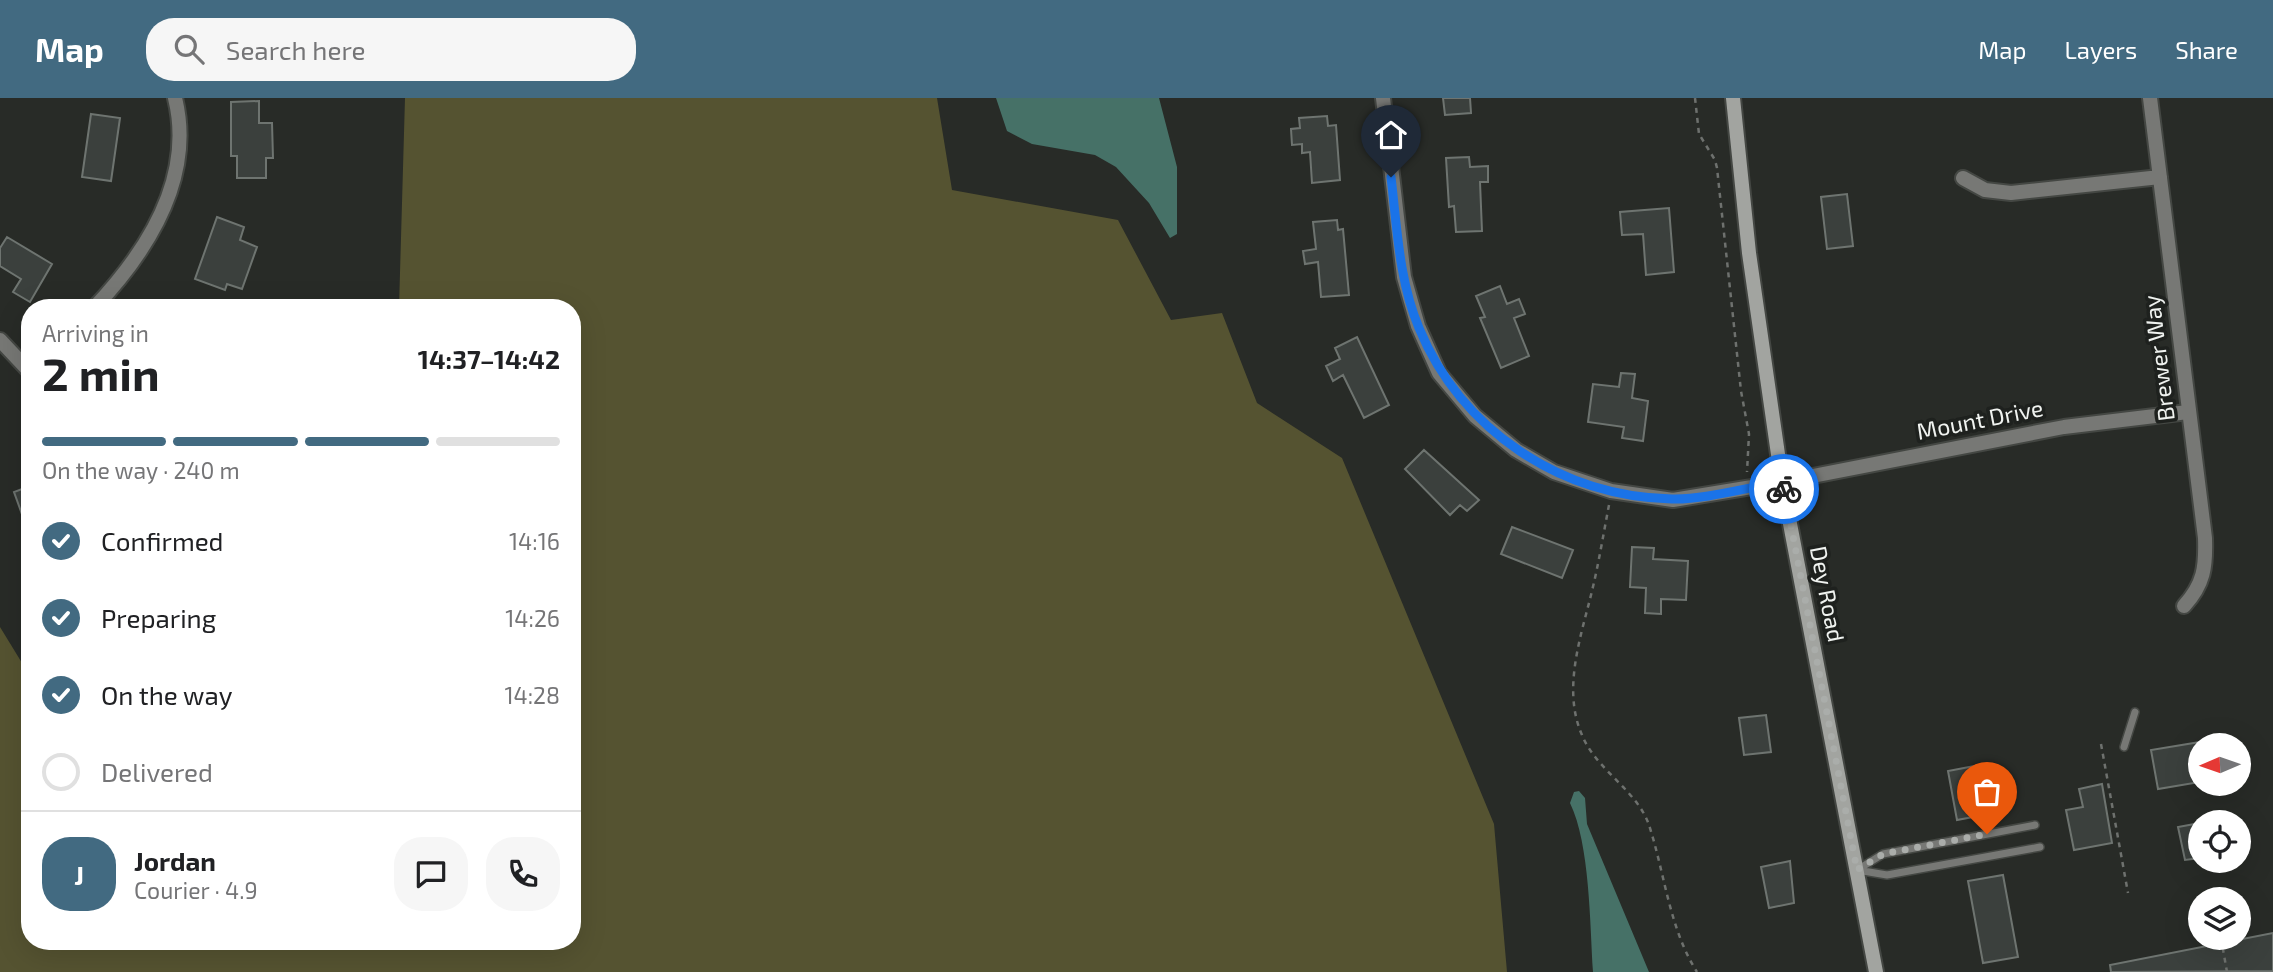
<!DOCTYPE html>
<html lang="en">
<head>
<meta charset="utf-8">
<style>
	body { margin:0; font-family:"Exo 2",sans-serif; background:#f6f6f6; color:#202124; height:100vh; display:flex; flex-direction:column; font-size:26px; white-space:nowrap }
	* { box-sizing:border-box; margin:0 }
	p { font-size:23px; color:#757577 }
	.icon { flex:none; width:38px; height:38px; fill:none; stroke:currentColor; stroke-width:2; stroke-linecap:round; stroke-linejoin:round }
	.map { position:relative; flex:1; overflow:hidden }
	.panel { position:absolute; left:21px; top:201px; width:560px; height:651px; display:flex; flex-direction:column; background:#fff; border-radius:28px; box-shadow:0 7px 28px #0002 }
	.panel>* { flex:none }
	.needle { width:46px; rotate:268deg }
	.controls { position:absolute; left:2188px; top:635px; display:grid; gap:14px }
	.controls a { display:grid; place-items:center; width:63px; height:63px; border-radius:50%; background:#fff; box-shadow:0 7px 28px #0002; font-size:35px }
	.pin { position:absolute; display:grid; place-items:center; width:60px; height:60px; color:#fff; margin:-72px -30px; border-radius:50% 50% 50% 0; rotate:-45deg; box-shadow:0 0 7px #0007 }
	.pin .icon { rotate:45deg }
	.courier { position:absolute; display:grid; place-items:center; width:70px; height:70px; margin:-35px; border:5px solid #1a73e8; border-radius:50%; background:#fff; color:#222; box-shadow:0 2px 9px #0007 }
	.overview em { font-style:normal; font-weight:700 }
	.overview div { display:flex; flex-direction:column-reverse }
	.overview { display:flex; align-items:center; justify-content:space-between; height:119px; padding:0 21px }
	h1 { font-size:46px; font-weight:700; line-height:52px }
	.bar { display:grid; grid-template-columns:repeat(4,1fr); gap:10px 7px; align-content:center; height:84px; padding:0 21px }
	.bar i { height:9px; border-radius:5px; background:#e0e0e0 }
	.bar .active { background:#426a81 }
	.bar p { grid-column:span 4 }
	.line { display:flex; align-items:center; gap:18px; padding:0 21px; border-top:2px solid #e0e0e0 }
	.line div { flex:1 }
	.round { display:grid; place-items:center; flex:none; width:74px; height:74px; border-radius:28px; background:#f6f6f6 }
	ol { padding:0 21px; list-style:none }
	li { display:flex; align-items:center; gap:21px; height:77px }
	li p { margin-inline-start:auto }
	li .icon { padding:7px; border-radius:50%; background:#426a81; color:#fff; stroke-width:4 }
	li:last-child { color:#757577 }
	li i { width:38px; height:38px; border:4px solid #e0e0e0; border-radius:50% }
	header { display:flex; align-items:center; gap:42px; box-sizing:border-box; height:98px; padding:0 35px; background:#426a81; color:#fff }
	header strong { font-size:33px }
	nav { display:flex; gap:38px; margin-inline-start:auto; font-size:24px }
	.search { width:490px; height:63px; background:#f6f6f6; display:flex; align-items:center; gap:18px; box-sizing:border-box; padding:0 24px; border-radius:28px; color:#757577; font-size:26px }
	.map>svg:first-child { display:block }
	.forest { fill:#555331 }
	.water { fill:#467167 }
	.building { fill:#3b403d; stroke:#6e7470; stroke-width:2 }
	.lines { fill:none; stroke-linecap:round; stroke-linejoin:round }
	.lane-casing { stroke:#444743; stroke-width:10 }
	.street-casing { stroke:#444743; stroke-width:18 }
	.secondary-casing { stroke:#444743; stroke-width:18 }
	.path { stroke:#6e716e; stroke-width:2.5; stroke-dasharray:5 5; stroke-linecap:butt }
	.lane { stroke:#777875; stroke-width:7 }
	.street { stroke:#777875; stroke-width:14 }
	.secondary { stroke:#a2a4a0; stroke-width:14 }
	.done { stroke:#aaadaa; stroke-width:7; stroke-dasharray:0 12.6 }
	.route { stroke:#1a73e8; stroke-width:9 }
	.labels { text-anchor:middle; stroke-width:7; stroke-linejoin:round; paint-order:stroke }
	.street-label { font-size:23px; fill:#f0f3f0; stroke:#1e211e }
</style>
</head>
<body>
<header>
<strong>Map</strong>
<div class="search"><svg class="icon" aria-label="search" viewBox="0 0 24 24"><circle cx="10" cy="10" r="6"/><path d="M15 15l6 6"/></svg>Search here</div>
<nav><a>Map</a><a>Layers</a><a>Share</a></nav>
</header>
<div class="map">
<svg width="2273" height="874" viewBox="0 0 2273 874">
	<rect width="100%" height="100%" fill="#282b27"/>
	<path class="forest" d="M405 0H937L952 92 1118 122 1171 222 1222 215 1257 305 1342 360 1494 726 1507 874H0V529L30 578V844H572V210H399Z"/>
	<path class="water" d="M996 0H1159L1177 69V136L1170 140 1149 105 1116 69 1095 57 1032 46 1007 33Z
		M1579 693 1585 700 1587 726 1649 874H1593C1590 827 1590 746 1570 705L1574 694Z"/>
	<path class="building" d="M1443 0H1470L1471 15 1445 17Z
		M259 3V25H272L273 60H266V80H237V58H231V4Z
		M91 16 120 20 111 83 82 79Z
		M1327 18 1328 28 1336 27 1340 82 1312 85 1310 54 1302 55V46L1292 47 1291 31 1300 30 1299 20Z
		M1469 59 1470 69 1488 68V84H1480L1482 133 1456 134 1454 108 1449 109 1446 60Z
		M1847 96 1853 148 1827 151 1821 99Z
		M1669 110 1674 174 1646 177 1643 136 1622 137 1620 114Z
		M217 119 244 129 240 142 257 149 242 191 227 186 225 192 195 181Z
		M1337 122 1338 132 1343 131 1349 197 1321 199 1318 164 1305 166 1303 153 1316 151 1313 124Z
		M7 139 52 166 30 204 13 194 21 181 0 168V150Z
		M1500 188 1507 206 1519 201 1525 216 1514 220 1529 258 1501 270 1480 220 1485 219 1476 198Z
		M1357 239 1389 307 1364 320 1343 277 1333 283 1326 268 1340 261 1335 250Z
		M1621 275 1635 276 1632 300 1648 303 1643 343 1622 340 1624 329 1588 324 1593 286 1619 289Z
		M1424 352 1479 402 1467 413 1460 407 1450 417 1405 371Z
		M30 388V433H28L14 394Z
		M1512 429 1573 452 1562 480 1501 456Z
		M1632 449 1654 450 1653 461 1688 463 1686 502 1661 501V516L1645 515 1646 490 1630 489Z
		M1766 617 1771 654 1744 657 1739 620Z
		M2200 644V684L2158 691 2151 652Z
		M1980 667 1989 716 1957 722 1948 673Z
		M2102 686 2112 745 2074 752 2066 712 2083 709 2079 691Z
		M2200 725V760L2185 762 2178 729Z
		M1790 763 1794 805 1769 810 1761 769Z
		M2003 777 2018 859 1983 865 1968 783Z
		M2273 835V873L2111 874 2110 867Z"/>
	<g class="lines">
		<g class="lane-casing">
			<path id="lane" d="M2124 649 2135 614
				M2035 727 1883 756 1857 772 1887 777 2040 749"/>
		</g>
		<g class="street-casing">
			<path id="street" d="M1383 0 1404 179 1418 228 1439 275 1475 318 1516 352 1554 374 1611 393 1673 402 1782 384 2064 329 2188 314
				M2150 0 2205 440C2206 469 2204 486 2184 508
				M1963 80 1985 92 2011 95 2160 79
				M94 210C147 154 195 81 175 0
				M0 242 30 274"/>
		</g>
		<g class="secondary-casing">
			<path id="secondary" d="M1733 0 1749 155 1782 384 1876 874"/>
		</g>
		<path class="path" d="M1695 0 1699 36 1715 62 1717 70 1741 293 1749 336 1747 374
			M1609 407C1603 438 1598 470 1590 501 1579 544 1563 594 1582 637 1596 672 1637 692 1649 727 1665 776 1669 830 1697 874
			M2101 646 2128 795
			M2221 840 2227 874"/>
		<use href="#lane" class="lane"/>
		<use href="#street" class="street"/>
		<use href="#secondary" class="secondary"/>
	</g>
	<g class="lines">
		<path class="done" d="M1784 391 1857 772 1883 756 1987 736"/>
		<path class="route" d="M1391 79C1397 129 1399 183 1419 230 1461 332 1561 399 1672 401 1703 402 1750 389 1782 384L1784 391"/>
	</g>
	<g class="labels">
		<g class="street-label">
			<text transform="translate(2159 260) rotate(-97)" y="8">Brewer Way</text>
			<text transform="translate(1980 322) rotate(-11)" y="8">Mount Drive</text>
			<text transform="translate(1827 496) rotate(79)" y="8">Dey Road</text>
		</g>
	</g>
</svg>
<div class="controls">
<a><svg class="needle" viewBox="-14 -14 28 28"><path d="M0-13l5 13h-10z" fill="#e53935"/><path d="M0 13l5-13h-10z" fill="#757577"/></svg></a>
<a><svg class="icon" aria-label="locate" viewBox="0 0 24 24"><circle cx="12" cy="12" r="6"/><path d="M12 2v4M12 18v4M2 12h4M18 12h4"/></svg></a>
<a><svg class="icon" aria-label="layers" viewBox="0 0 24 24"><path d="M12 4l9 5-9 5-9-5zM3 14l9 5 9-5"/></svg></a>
</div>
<div class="pin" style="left:1987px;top:736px;background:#ea580c"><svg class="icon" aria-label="bag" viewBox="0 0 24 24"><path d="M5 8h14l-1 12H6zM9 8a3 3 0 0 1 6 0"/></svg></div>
<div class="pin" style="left:1391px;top:79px;background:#1f2937"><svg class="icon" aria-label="home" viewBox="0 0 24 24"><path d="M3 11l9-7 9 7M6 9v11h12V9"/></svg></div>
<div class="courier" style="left:1784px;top:391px"><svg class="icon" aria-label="bike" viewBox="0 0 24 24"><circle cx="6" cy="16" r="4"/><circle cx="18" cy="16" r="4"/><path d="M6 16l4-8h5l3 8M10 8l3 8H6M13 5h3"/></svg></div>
<section class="panel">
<div class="overview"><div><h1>2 min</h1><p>Arriving in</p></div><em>14:37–14:42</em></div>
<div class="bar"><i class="active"></i><i class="active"></i><i class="active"></i><i></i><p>On the way · 240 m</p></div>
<ol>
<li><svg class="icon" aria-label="check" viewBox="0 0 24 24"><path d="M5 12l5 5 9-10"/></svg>Confirmed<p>14:16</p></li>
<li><svg class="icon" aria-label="check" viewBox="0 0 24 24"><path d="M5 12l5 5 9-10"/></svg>Preparing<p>14:26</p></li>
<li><svg class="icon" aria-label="check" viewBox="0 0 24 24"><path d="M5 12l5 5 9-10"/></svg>On the way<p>14:28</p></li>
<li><i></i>Delivered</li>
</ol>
<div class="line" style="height:126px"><b class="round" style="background:#426a81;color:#fff">J</b><div><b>Jordan</b><p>Courier · 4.9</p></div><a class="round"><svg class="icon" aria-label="chat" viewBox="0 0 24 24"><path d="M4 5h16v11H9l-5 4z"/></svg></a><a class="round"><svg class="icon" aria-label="phone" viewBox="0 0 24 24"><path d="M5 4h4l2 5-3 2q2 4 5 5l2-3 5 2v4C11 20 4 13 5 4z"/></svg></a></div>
</section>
</div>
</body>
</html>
